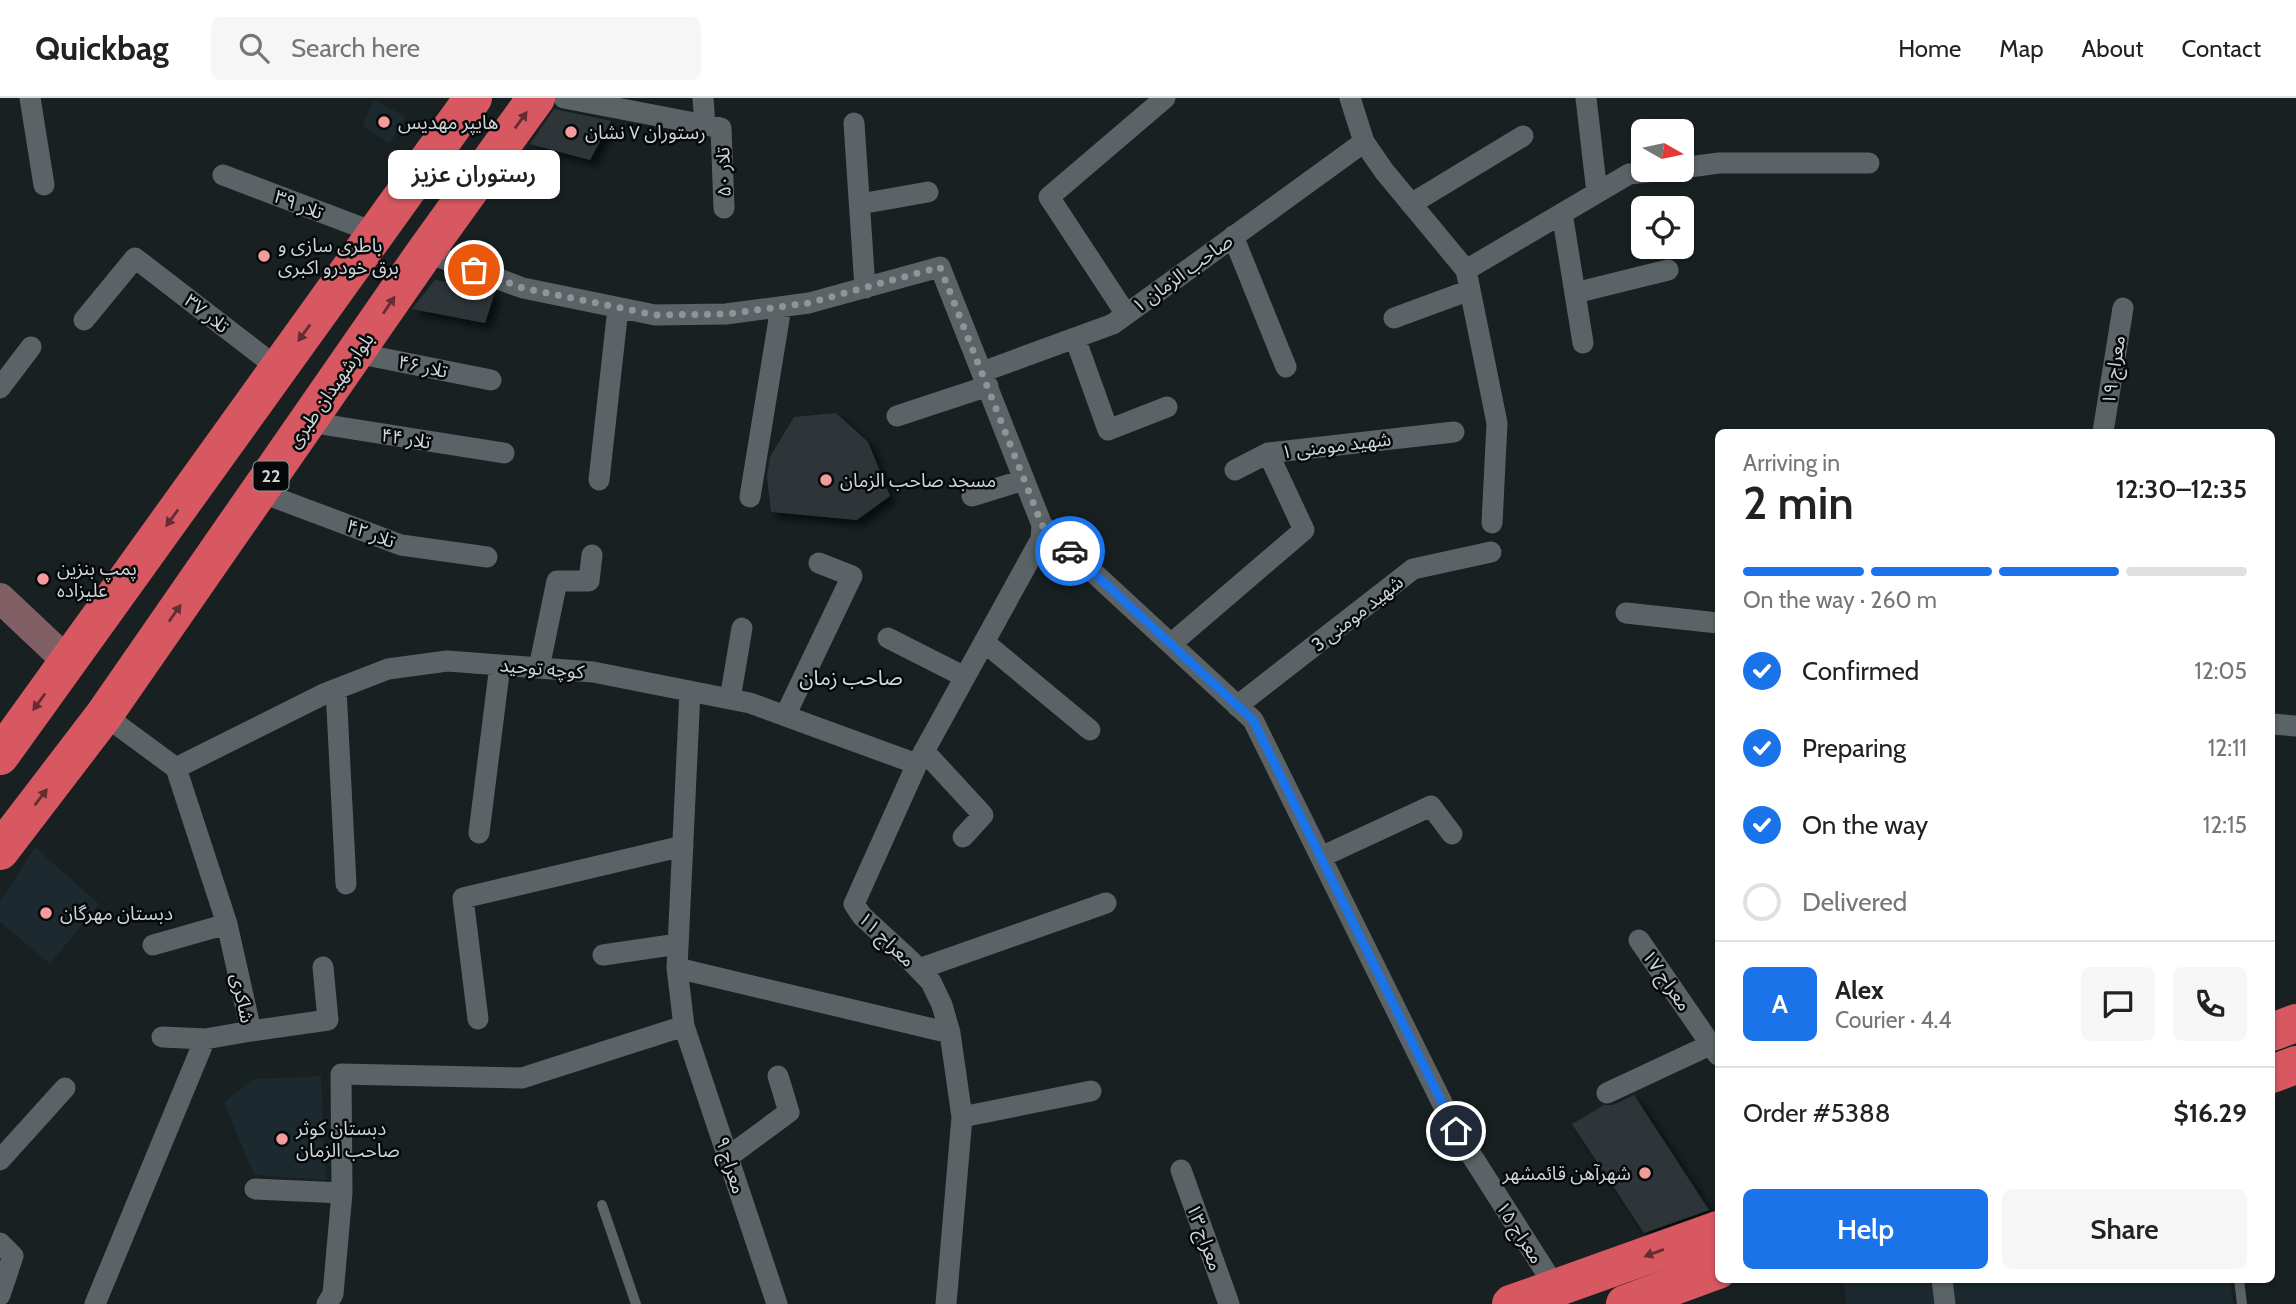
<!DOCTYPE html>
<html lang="en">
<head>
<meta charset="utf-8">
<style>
	body { margin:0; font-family:Cabin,"Noto Sans Arabic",sans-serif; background:#f6f6f6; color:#222; height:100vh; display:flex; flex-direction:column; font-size:26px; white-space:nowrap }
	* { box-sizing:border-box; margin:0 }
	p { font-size:23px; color:#767676 }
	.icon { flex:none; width:38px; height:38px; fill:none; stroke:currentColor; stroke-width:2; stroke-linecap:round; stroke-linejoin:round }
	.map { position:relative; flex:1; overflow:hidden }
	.panel { position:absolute; left:1715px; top:331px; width:560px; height:854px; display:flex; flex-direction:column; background:#fff; border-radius:10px; box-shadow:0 2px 5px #0004 }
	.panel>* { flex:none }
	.needle { width:46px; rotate:99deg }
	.tools { position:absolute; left:1631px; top:21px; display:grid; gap:14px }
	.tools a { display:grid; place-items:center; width:63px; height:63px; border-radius:10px; background:#fff; box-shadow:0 2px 5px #0004; font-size:35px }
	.pin { position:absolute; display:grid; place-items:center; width:60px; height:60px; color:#fff; margin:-30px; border:4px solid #fff; border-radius:50%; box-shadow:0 2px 7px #0007 }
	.courier { position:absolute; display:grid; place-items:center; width:70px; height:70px; margin:-35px; border:5px solid #1a73e8; border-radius:50%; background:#fff; color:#222; box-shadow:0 2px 9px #0007 }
	.bubble { position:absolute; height:49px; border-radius:10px; background:#fff; box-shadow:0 2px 5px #0004; font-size:23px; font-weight:600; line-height:49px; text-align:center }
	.overview em { font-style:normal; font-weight:600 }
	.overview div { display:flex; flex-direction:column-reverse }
	.overview { display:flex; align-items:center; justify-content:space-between; height:119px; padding:0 28px }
	h1 { font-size:46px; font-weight:600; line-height:52px }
	.bar { display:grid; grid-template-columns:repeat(4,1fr); gap:10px 7px; align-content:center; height:84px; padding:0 28px }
	.bar i { height:9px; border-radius:5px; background:#e0e0e0 }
	.bar .current { background:#1a73e8 }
	.bar p { grid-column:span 4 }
	.line { display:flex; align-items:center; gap:18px; padding:0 28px; border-top:2px solid #e0e0e0 }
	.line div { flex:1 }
	.round { display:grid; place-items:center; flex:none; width:74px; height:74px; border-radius:10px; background:#f6f6f6 }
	ol { padding:0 28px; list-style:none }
	li { display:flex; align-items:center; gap:21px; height:77px }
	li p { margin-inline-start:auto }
	li .icon { padding:7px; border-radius:50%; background:#1a73e8; color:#fff; stroke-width:4 }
	li:last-child { color:#767676 }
	li i { width:38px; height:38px; border:4px solid #e0e0e0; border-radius:50% }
	.primary-button { display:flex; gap:14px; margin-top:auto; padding:14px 28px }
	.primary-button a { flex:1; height:80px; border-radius:10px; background:#1a73e8; color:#fff; font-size:28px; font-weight:600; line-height:80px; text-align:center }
	.primary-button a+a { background:#f6f6f6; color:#222 }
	header { display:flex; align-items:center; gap:42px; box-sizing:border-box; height:98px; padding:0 35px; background:#fff; border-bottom:2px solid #e0e0e0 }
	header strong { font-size:33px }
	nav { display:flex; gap:38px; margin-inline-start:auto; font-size:24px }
	.search { width:490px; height:63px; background:#f6f6f6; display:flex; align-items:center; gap:18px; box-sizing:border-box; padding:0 24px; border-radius:10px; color:#767676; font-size:26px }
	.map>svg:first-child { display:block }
	.built { fill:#1c292f }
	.building { fill:#2e3639; filter:url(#shadow) }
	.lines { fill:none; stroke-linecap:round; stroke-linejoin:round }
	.lane { stroke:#5b6367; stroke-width:10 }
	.street { stroke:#5b6367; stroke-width:21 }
	.secondary { stroke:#806065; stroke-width:30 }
	.highway { stroke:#d75861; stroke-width:38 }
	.oneway { fill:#642d31 }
	.done { stroke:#8f9597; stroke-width:7; stroke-dasharray:0 12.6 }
	.route { stroke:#1a73e8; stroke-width:9 }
	.poi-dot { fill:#f59b9c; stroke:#06090a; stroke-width:2.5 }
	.labels { text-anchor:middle; stroke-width:5; stroke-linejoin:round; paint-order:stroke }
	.shield { fill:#06090a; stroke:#939799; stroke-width:2 }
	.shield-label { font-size:18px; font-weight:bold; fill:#cfd4d6 }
	.poi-label { font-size:19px; fill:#cfd4d6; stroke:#06090a; text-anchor:start }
	.street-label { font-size:19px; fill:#cfd4d6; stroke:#06090a }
	.neighbourhood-label { font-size:21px; fill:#d2dce0; stroke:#06090a }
</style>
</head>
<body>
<header>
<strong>Quickbag</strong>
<div class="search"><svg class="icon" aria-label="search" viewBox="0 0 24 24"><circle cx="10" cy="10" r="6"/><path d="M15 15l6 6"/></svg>Search here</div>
<nav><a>Home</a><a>Map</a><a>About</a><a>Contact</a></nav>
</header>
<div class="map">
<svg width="2296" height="1206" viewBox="0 0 2296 1206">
	<defs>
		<filter id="shadow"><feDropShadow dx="6" dy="6" stdDeviation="3.5" flood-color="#0009"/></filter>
	</defs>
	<rect width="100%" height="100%" fill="#182022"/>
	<path class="built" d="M374 2 406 19 390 45 362 28Z
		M35 749 99 806 50 866 0 824V804Z
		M321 978 326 1082 254 1077 224 1004 254 981Z
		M1844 1181H2230L2233 1206H1846Z"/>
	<path class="building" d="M554 11 611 23 590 62 530 46Z
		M435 182 483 189 495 194 485 225 412 211Z
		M836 315 868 344 890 398 857 422 771 414 767 378 770 359 794 319Z
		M1634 997 1709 1112 1644 1135 1572 1026 1604 1007H1613Z"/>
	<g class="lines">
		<path class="lane" d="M602 1107 636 1206
			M2239 1181 2242 1206"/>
		<path class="street" d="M30 0 44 87
			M564 0 721 30 724 110
			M703 0 705 27
			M1350 0 1364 44 1384 73 1466 172 1497 325 1492 425
			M1586 0 1597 95
			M854 25 865 190
			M1682 70 1719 65H1869
			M223 77 376 135
			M860 106 928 94
			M1411 106 1523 38
			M1562 115 1583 245
			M1233 138 1286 269
			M425 154 523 190 655 217 726 216 809 205 940 169 1042 427 1041 441 917 666 854 806 862 818 911 863 931 884 942 907 950 935 962 1019 946 1206
			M1466 172 1629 76 1665 72
			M1575 195 1668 172
			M1126 216 1049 99 1165 0
			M1394 220 1470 192
			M84 222 135 160 279 271
			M1075 240 1108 332 1167 309
			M356 255 491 282
			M982 274 1113 226 1364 44
			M0 290 31 249
			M897 318 988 288
			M308 324 504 355
			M2103 334 2123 210
			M1235 372 1268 355
			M599 382 618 210
			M260 394 401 447 487 459
			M972 398 1024 382
			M750 399 781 209
			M1042 427 1253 622 1456 1033 1556 1190
			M1626 515 1718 525
			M888 540 965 579
			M984 544 1090 632
			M1171 546 1304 432 1268 355 1454 334
			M539 570 557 483H589L592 457
			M336 591 346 786
			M730 601 742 530
			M1237 608 1413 471 1491 454
			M104 617 176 670
			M785 618 852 478 819 465
			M2272 626 2296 628
			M924 653 983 717 963 739
			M176 670 326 595 388 571 447 563 593 574 750 605 917 666
			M479 735 500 567
			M1321 759 1431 708 1452 736
			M1639 842 1718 957
			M153 847 227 826
			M603 857 678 846
			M677 870 950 935
			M919 871 1106 805
			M478 921 463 800 683 748
			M684 928 777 1206
			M251 933 328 922 323 869
			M162 939 205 941
			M1607 995 1712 946
			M962 1019 1091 993
			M728 1059 789 1014 778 978
			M0 1062 65 990
			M1181 1072 1229 1206
			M255 1091 342 1095
			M0 1145 13 1158 0 1197
			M1942 1181 1945 1206
			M95 1206 205 941 251 933 227 826 176 670
			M327 1206 333 1196 342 1095 341 976 522 980 684 928 677 870 690 593"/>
		<path class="secondary" d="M0 500 68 564"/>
		<path class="highway" d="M0 658 473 0
			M0 753 104 617 425 154 536 0
			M2272 934 2296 925
			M2272 976 2296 967
			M1511 1206 1718 1132
			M1625 1206 1718 1172"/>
	</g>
	<defs><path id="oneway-solid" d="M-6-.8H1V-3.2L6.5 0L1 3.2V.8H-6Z" transform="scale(1.75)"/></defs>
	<g class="oneway">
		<use href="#oneway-solid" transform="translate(521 22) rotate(-54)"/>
		<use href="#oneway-solid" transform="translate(389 207) rotate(-56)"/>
		<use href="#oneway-solid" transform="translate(304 235) rotate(126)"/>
		<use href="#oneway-solid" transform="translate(172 420) rotate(126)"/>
		<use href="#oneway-solid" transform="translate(175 515) rotate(-55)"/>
		<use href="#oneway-solid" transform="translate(39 604) rotate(126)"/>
		<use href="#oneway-solid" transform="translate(41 699) rotate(-53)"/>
		<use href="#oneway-solid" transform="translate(1654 1155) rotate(160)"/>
	</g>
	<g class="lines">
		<path class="done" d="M474 172 523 190 655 217 726 216 809 205 940 169 1042 427 1070 453"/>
		<path class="route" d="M1070 453 1253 622 1456 1033"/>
	</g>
	<g class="poi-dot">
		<circle cx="384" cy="24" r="7"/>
		<circle cx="571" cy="34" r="7"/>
		<circle cx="264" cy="158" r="7"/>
		<circle cx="826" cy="382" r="7"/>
		<circle cx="43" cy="481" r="7"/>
		<circle cx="46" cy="815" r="7"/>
		<circle cx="282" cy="1041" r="7"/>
		<circle cx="1645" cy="1075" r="7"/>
	</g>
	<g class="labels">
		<rect class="shield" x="253.5" y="363.5" width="35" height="29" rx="5"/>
		<g class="shield-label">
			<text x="271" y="384">22</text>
		</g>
		<g class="poi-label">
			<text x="398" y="31">هایپر مهدیس</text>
			<text x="585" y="41">رستوران ۷ نشان</text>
			<text x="278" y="154">باطری سازی و<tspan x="278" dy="22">برق خودرو اکبری</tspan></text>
			<text x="840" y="389">مسجد صاحب الزمان</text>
			<text x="57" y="477">پمپ بنزین<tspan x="57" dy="22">علیزاده</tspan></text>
			<text x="60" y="822">دبستان مهرگان</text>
			<text x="296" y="1037">دبستان کوثر<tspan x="296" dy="22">صاحب الزمان</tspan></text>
			<text x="1631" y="1082" text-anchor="end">شهرآهن قائمشهر</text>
		</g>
		<g class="street-label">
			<text transform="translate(723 74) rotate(-92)" y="7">تلار ۵۰</text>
			<text transform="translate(299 106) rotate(21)" y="7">تلار ۳۹</text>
			<text transform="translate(1182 175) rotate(-36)" y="7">صاحب الزمان ۱</text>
			<text transform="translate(207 215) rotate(38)" y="7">تلار ۳۷</text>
			<text transform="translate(423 268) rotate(12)" y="7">تلار ۴۶</text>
			<text transform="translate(2113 272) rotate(-81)" y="7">معراج ۱۹</text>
			<text transform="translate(330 292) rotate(-55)" y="7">بلوارشهیدان طبری</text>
			<text transform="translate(406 340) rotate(9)" y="7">تلار ۴۴</text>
			<text transform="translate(1336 347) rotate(-7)" y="7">شهید مومنی ۱</text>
			<text transform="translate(371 435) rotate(20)" y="7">تلار ۴۲</text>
			<text transform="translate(1357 515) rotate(-38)" y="7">شهید مومنی 3</text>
			<text transform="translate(542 570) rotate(5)" y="7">کوچه توحید</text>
			<text transform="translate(887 841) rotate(44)" y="7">معراج ۱۱</text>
			<text transform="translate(1667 882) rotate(55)" y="7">معراج ۱۷</text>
			<text transform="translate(243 900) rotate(78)" y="7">شاکری</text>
			<text transform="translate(731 1067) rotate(72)" y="7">معراج ۹</text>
			<text transform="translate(1520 1134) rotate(57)" y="7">معراج ۱۵</text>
			<text transform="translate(1205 1139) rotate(70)" y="7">معراج ۱۳</text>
		</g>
		<g class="neighbourhood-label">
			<text x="851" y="587">صاحب زمان</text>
		</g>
	</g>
</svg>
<div class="tools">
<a><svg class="needle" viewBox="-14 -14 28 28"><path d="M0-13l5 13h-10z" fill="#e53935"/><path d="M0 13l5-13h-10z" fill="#767676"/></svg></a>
<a><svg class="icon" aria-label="locate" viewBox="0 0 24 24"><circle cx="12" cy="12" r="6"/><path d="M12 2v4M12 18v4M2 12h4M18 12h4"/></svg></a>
</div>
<div class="pin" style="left:474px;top:172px;background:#ea580c"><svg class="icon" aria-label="bag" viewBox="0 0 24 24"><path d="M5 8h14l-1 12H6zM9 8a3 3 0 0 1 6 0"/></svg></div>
<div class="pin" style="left:1456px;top:1033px;background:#1f2937"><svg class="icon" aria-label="home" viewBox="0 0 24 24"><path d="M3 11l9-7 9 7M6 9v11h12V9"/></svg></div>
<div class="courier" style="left:1070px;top:453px"><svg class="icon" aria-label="car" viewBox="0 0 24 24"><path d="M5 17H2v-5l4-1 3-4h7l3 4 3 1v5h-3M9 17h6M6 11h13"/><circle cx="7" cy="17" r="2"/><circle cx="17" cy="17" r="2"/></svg></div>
<div class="bubble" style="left:388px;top:52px;width:172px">رستوران عزیز</div>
<section class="panel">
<div class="overview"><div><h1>2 min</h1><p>Arriving in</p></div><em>12:30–12:35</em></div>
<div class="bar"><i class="current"></i><i class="current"></i><i class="current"></i><i></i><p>On the way · 260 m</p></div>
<ol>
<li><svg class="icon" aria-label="check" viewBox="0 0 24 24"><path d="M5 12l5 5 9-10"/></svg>Confirmed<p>12:05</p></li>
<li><svg class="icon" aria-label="check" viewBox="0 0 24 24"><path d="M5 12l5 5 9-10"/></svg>Preparing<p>12:11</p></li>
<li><svg class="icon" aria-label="check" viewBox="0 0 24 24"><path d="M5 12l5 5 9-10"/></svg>On the way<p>12:15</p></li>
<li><i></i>Delivered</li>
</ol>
<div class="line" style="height:126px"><b class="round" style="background:#1a73e8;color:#fff">A</b><div><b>Alex</b><p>Courier · 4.4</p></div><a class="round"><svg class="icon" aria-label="chat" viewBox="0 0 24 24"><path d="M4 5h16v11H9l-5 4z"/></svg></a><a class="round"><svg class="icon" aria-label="phone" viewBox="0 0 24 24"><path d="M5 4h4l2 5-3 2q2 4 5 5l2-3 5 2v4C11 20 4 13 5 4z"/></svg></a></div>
<div class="line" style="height:91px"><div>Order #5388</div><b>$16.29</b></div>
<div class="primary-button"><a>Help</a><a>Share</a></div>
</section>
</div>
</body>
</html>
